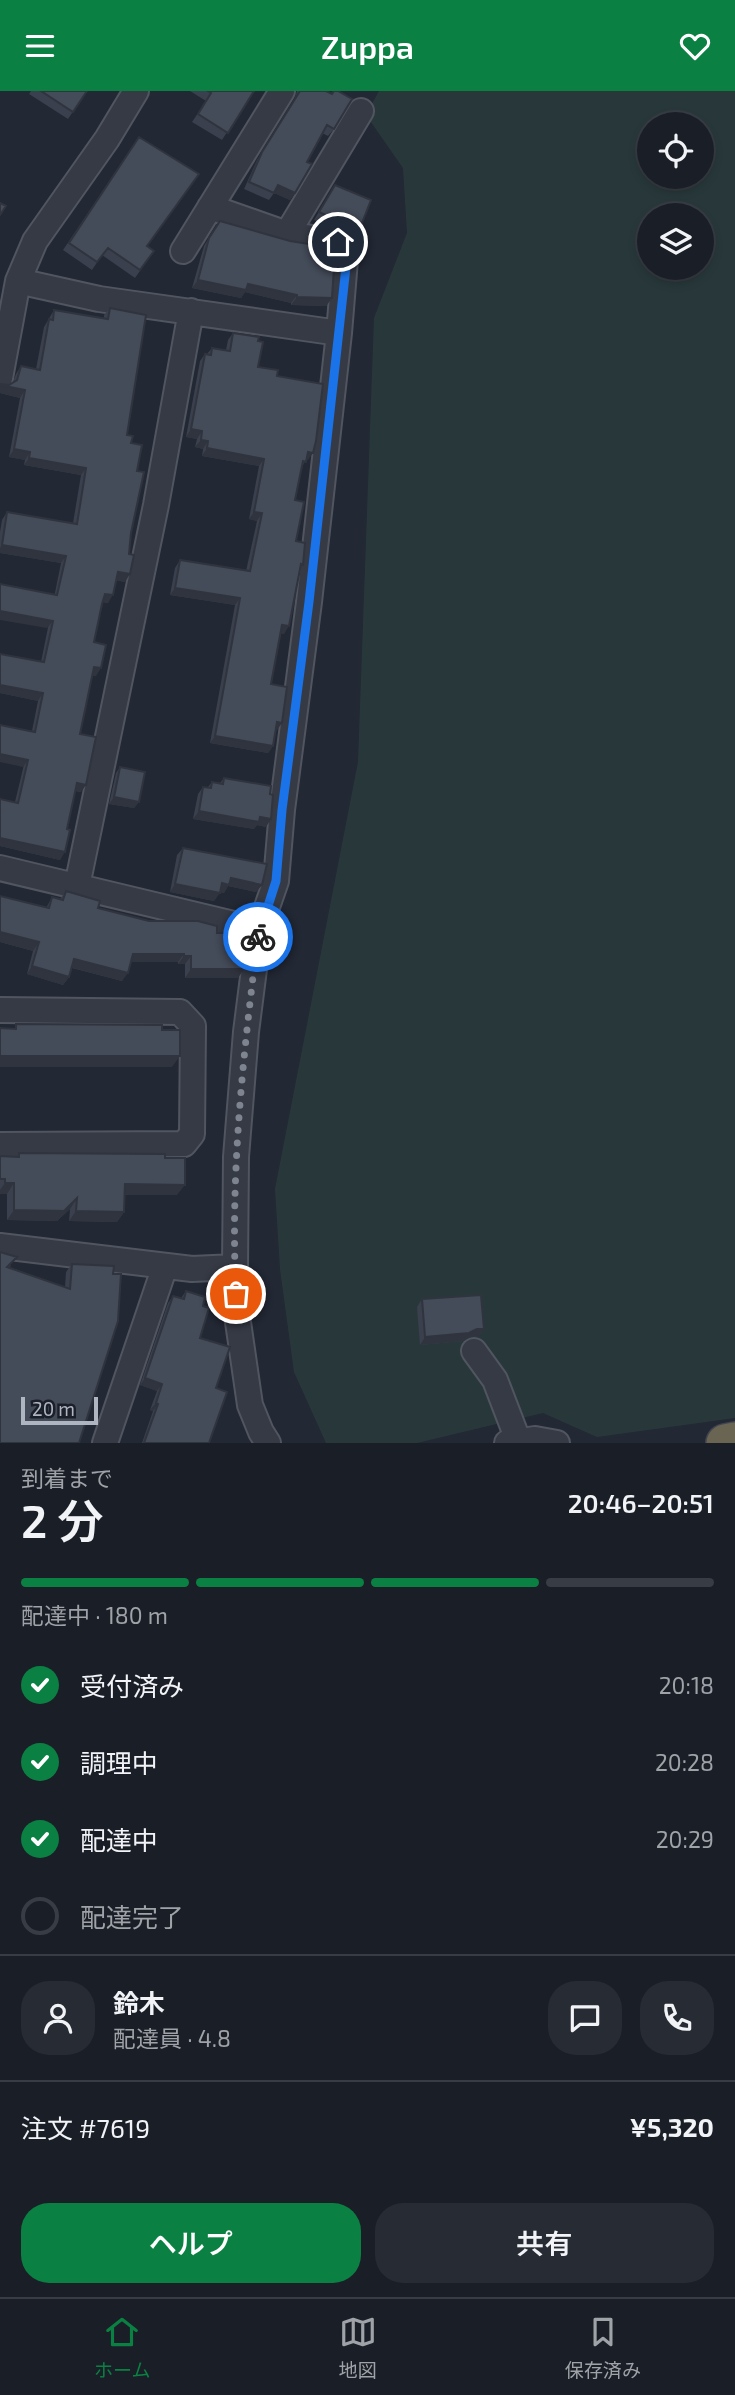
<!DOCTYPE html>
<html lang="ja">
<head>
<meta charset="utf-8">
<style>
	body { margin:0; font-family:"Exo 2","Noto Sans JP",sans-serif; background:#272b33; color:#f1f3f6; height:100vh; display:flex; flex-direction:column; font-size:26px; white-space:nowrap }
	* { box-sizing:border-box; margin:0 }
	p { font-size:23px; color:#9fa2a7 }
	.icon { flex:none; width:38px; height:38px; fill:none; stroke:currentColor; stroke-width:2; stroke-linecap:round; stroke-linejoin:round }
	.map { position:relative; height:1352px; overflow:hidden }
	.side { display:flex; flex-direction:column; background:#1a1e27; flex:1 }
	.side>* { flex:none }
	.tools { position:absolute; left:637px; top:21px; display:grid; gap:14px }
	.tools a { display:grid; place-items:center; width:77px; height:77px; border-radius:50%; background:#1a1e27; box-shadow:0 4px 10px #0003,0 0 0 2px #383c44; font-size:35px }
	.scale { position:absolute; left:21px; bottom:18px; width:77px; box-sizing:border-box; padding-left:7px; border:4px solid #b0b5c2; border-top:0; font-size:19px; line-height:24px; white-space:nowrap; color:#b0b5c2; -webkit-text-stroke:5px #1b1f2a; paint-order:stroke }
	.pin { position:absolute; display:grid; place-items:center; width:60px; height:60px; color:#fff; margin:-30px; border:4px solid #fff; border-radius:50%; box-shadow:0 2px 7px #0007 }
	.courier { position:absolute; display:grid; place-items:center; width:70px; height:70px; margin:-35px; border:5px solid #1a73e8; border-radius:50%; background:#fff; color:#222; box-shadow:0 2px 9px #0007 }
	.headline em { font-style:normal; font-weight:600 }
	.headline div { display:flex; flex-direction:column-reverse }
	.headline { display:flex; align-items:center; justify-content:space-between; height:119px; padding:0 21px }
	h1 { font-size:46px; font-weight:600; line-height:52px }
	.bar { display:grid; grid-template-columns:repeat(4,1fr); gap:10px 7px; align-content:center; height:84px; padding:0 21px }
	.bar i { height:9px; border-radius:5px; background:#383c44 }
	.bar .on { background:#0b8043 }
	.bar p { grid-column:span 4 }
	.line { display:flex; align-items:center; gap:18px; padding:0 21px; border-top:2px solid #383c44 }
	.line div { flex:1 }
	.round { display:grid; place-items:center; flex:none; width:74px; height:74px; border-radius:28px; background:#272b33 }
	ol { padding:0 21px; list-style:none }
	li { display:flex; align-items:center; gap:21px; height:77px }
	li p { margin-inline-start:auto }
	li .icon { padding:7px; border-radius:50%; background:#0b8043; color:#fff; stroke-width:4 }
	li:last-child { color:#9fa2a7 }
	li i { width:38px; height:38px; border:4px solid #383c44; border-radius:50% }
	.button { display:flex; gap:14px; margin-top:auto; padding:14px 21px }
	.button a { flex:1; height:80px; border-radius:28px; background:#0b8043; color:#fff; font-size:28px; font-weight:600; line-height:80px; text-align:center }
	.button a+a { background:#272b33; color:#f1f3f6 }
	header { display:flex; justify-content:space-between; align-items:center; height:91px; padding:0 21px; background:#0b8043; color:#fff; font-size:32px; font-weight:600 }
	.dock { display:flex; justify-content:space-around; align-items:center; height:98px; border-top:2px solid #383c44; background:#1a1e27; font-size:19px; color:#9fa2a7 }
	.dock a { display:grid; justify-items:center; gap:4px }
	.dock .on { color:#0b8043 }
	.map>svg:first-child { display:block }
	.green { fill:#28383a; fill-rule:evenodd }
	.lines { fill:none; stroke-linecap:round; stroke-linejoin:round }
	.minor-casing { stroke:#505560; stroke-width:28 }
	.highway-casing { stroke:#404550; stroke-width:40 }
	.minor { stroke:#353a45; stroke-width:24 }
	.highway { stroke:#6a6453; stroke-width:37 }
	.wall { fill:#3a404d }
	.shaded-wall { fill:#30343e }
	.building { fill:#444b59; stroke:#30343e; stroke-width:2 }
	.done { stroke:#7e8490; stroke-width:7; stroke-dasharray:0 12.6 }
	.route { stroke:#1a73e8; stroke-width:9 }
</style>
</head>
<body>
<header><svg class="icon" aria-label="menu" viewBox="0 0 24 24"><path d="M4 6h16M4 12h16M4 18h16"/></svg>Zuppa<svg class="icon" aria-label="heart" viewBox="0 0 24 24"><path d="M12 20l-8-8c-3-5 5-10 8-4 3-6 11-1 8 4z"/></svg></header>
<div class="map">
<svg width="735" height="1352" viewBox="0 0 735 1352">
	<rect width="100%" height="100%" fill="#222834"/>
	<path class="green" d="M379 0H735V1327L597 1346 543 1322 417 1352H326L294 1281 280 1178 275 1098 358 671 374 227 407 142 403 77 366 24ZM649 33H702V86H649ZM649 124H702V177H649Z"/>
	<g class="lines">
		<g class="minor-casing">
			<path id="minor" d="M210 116 287 143 338 151 346 157 339 242
				M287 143 361 20
				M183 160 282 0
				M18 190 99 208 339 242 309 511 282 719 276 790 259 839 246 941 236 1066 235 1176 238 1231 250 1314 261 1341 268 1352
				M0 287 18 190 35 150 107 48 136 0
				M0 777 259 839
				M77 795 156 414 191 220
				M0 919 180 921 193 935 192 1043 184 1053 0 1054
				M0 1155 192 1178 235 1176
				M474 1260 495 1289 518 1349
				M105 1352 165 1175
				M507 1352 535 1348 557 1352"/>
		</g>
		<g class="highway-casing">
			<path id="highway" d="M725 1352 735 1350"/>
		</g>
		<use href="#minor" class="minor"/>
		<use href="#highway" class="highway"/>
	</g>
	<path class="wall" d="M31 0H87L68 28 29 3Z
		M190 0H254L222 49 192 31 206 10Z
		M297 0H326L331 3 333 0 334 38 328 45 322 42 307 71 295 102 290 109 274 102 269 109 244 98 257 69 295 8Z
		M139 46 147 155 154 160 135 187 102 164 92 179 63 159Z
		M335 94 360 137 354 145 341 136 325 134 314 129Z
		M215 137 327 175 332 207 326 215 291 214V212L245 201 241 207 192 197 204 155Z
		M110 217 127 344 131 352 137 380 131 442 125 491 116 489 108 512 102 511 94 551 96 585 92 584 80 643 81 701 75 700 60 769 0 755V708L15 711 32 640 38 610 0 602V563L41 571 61 472 0 462V441L2 429 7 421 73 432 81 384 24 374 25 369 9 366 20 307 0 302V293L9 294 13 291 16 283 21 275 36 278 44 236 54 219 104 227V224Z
		M233 242 258 276 277 285 308 369H306L301 377 295 409 296 450 300 477 284 543 281 542 271 593 277 639H276L273 655 268 662 210 652 235 514 170 504 175 477 180 469 246 480 257 430 249 428 259 375 202 365 203 358 195 356 197 348 186 346 200 270 205 263H207L212 257 226 259 228 249Z
		M120 676 139 711 134 717 109 713 116 682Z
		M224 687 266 736 257 734 254 738 193 728 198 703 203 696H208L212 691 220 692Z
		M183 757 262 794 256 801 228 795 224 802 220 801 214 810 170 801 177 764Z
		M66 800 98 817 149 830 217 842 238 887H185V873H178V871H131L122 890 72 877 69 886 63 894 27 883 33 860 0 851V805L46 817 52 806 60 808Z
		M19 1062 165 1067 177 1104H124V1121L117 1131 69 1130 70 1118 57 1130 7 1129V1103H0V1065L17 1066Z
		M0 1161 11 1175 9 1176 65 1196 66 1181 72 1173 79 1352Z
		M186 1200 203 1215 200 1247 216 1297 209 1352H142L153 1320 150 1319 157 1300 140 1294 168 1212 173 1205 181 1207Z
		M422 1208 484 1238 478 1246 472 1245 463 1250 420 1254 417 1216Z"/>
	<path class="shaded-wall" d="M278 94 295 102 290 109 274 102Z
		M330 126 346 129 341 136 325 134Z
		M198 189 248 193 297 204 291 212 245 201 241 207 192 197Z
		M297 206 332 207 326 215 291 214Z
		M0 294 25 299 20 307 0 302Z
		M191 338 202 340 197 348 186 346Z
		M201 349 208 350 203 358 195 356Z
		M207 357 264 368 259 375 202 365Z
		M14 358 30 361 25 369 9 366Z
		M308 361 313 362 308 369 303 368Z
		M29 367 86 377 81 384 24 374Z
		M254 421 262 422 257 430 249 428Z
		M2 454 66 465 61 472 0 462V457Z
		M118 481 130 483 125 491 113 489Z
		M175 497 240 507 235 514 170 504Z
		M105 503 113 504 108 512 100 510Z
		M0 520 53 530 47 537 0 529Z
		M282 534 289 535 284 543 277 541Z
		M94 576 101 577 96 585 89 583Z
		M0 594 43 602 38 610 0 602Z
		M277 631 282 632 277 639H272Z
		M215 645 273 655 268 662 210 652Z
		M0 663 28 669 23 676 0 671Z
		M77 692 86 694 81 701 72 699Z
		M114 706 139 711 134 717 109 713Z
		M199 720 260 726 271 728 266 736 257 734 254 738 193 728Z
		M0 747 65 761 60 769 0 755Z
		M231 787 262 794 256 801 228 795 224 802 217 800 222 792Z
		M175 793 220 802 214 810 170 801Z
		M0 841 39 851 33 860 0 851Z
		M133 863H184L178 871H128Z
		M184 865H191L185 873H178Z
		M74 868 128 882 122 890 69 876Z
		M32 875 69 886 63 894 27 883Z
		M191 878H244L238 887H185Z
		M0 965H180L172 976H0Z
		M5 1092H14L7 1103H0V1099Z
		M125 1093 185 1094 177 1104H118Z
		M77 1107 70 1118 57 1130 7 1129 14 1119Z
		M76 1120 124 1121 117 1131 69 1130Z
		M477 1238H484L478 1246 472 1245 463 1250 420 1254 425 1246Z
		M145 1287 162 1293 157 1300 140 1294Z
		M156 1312 158 1313 153 1320 150 1319Z"/>
	<path class="building" d="M41 0H87L73 21Z
		M208 0H254L228 42 198 23 211 2Z
		M300 0H326L332 3 334 0H338L352 8 334 38 327 34 307 71 312 73 295 102 278 94 274 102 249 91 262 61Z
		M139 46 199 83 147 155 154 160 140 179 108 157 97 171 69 152Z
		M335 94 371 109 360 137 346 129 330 126 319 121Z
		M0 112 6 115 0 124Z
		M220 130 290 150 328 156 327 175 334 176 332 207 297 206V204L248 193 246 199 198 189 209 147Z
		M110 217 146 224 127 344 133 345 131 352 142 354 137 380 144 381 131 442 129 463 134 464 130 483 118 481 113 504 105 503 102 513 94 551 106 554 101 577 94 576 80 643 96 646 86 694 77 692 67 738 70 739 65 761 0 747V708L18 712 28 669 0 663V634L35 641 43 602 0 594V563L44 571 53 530 0 520V493L57 504 66 465 2 454 7 421 77 433 86 377 29 367 30 361 14 358 25 299 0 294V293L9 294 17 289 21 275 40 279 49 228 53 229 54 219 108 228Z
		M233 242 259 246 258 250 263 251 258 276 278 279 277 285 323 293 316 350 313 362 308 361 306 371 303 370 295 409 304 411 296 450 305 452 303 474 301 473 289 535 282 534 271 593 287 596 282 632 277 631 273 655 215 645 240 507 175 497 180 469 250 480 262 422 254 421 264 368 207 357 208 350 201 349 202 340 191 338 205 263 211 264 212 257 230 260Z
		M120 676 145 681 139 711 114 706Z
		M224 687 271 695 270 703 273 704 271 728 260 726 259 731 199 720 203 696 211 697 212 691 223 693Z
		M183 757 267 773 262 794 231 787 229 794 222 792 220 802 175 793Z
		M66 800 100 810 98 817 149 830H198L217 835V842H244V878H191V865H184V863H133L128 882 74 868 69 886 32 875 39 851 0 841V805L49 817 52 806 63 809Z
		M16 933 162 934V939H180V965H0V937L16 938Z
		M19 1062 165 1063V1067H185V1094L125 1093 124 1121 76 1120 77 1107 64 1120 14 1119V1092H5V1088H0V1065L19 1066Z
		M0 1161 17 1166 7 1176 70 1198 72 1173 114 1175 113 1183H121L118 1230 79 1352H0Z
		M186 1200 205 1206 203 1215 209 1217 200 1247 230 1256 216 1297 227 1301 209 1352H144L158 1313 156 1312 162 1293 145 1287 173 1205 184 1208Z
		M481 1204 484 1238H477L469 1242 425 1246 422 1208Z"/>
	<g class="lines">
		<path class="done" d="M236 1203C230 1084 243 964 258 846"/>
		<path class="route" d="M258 846 276 790 282 719 309 511 346 176V157L338 151"/>
	</g>
</svg>
<div class="tools">
<a><svg class="icon" aria-label="locate" viewBox="0 0 24 24"><circle cx="12" cy="12" r="6"/><path d="M12 2v4M12 18v4M2 12h4M18 12h4"/></svg></a>
<a><svg class="icon" aria-label="layers" viewBox="0 0 24 24"><path d="M12 4l9 5-9 5-9-5zM3 14l9 5 9-5"/></svg></a>
</div>
<div class="scale">20 m</div>
<div class="pin" style="left:236px;top:1203px;background:#ea580c"><svg class="icon" aria-label="bag" viewBox="0 0 24 24"><path d="M5 8h14l-1 12H6zM9 8a3 3 0 0 1 6 0"/></svg></div>
<div class="pin" style="left:338px;top:151px;background:#1f2937"><svg class="icon" aria-label="home" viewBox="0 0 24 24"><path d="M3 11l9-7 9 7M6 9v11h12V9"/></svg></div>
<div class="courier" style="left:258px;top:846px"><svg class="icon" aria-label="bike" viewBox="0 0 24 24"><circle cx="6" cy="16" r="4"/><circle cx="18" cy="16" r="4"/><path d="M6 16l4-8h5l3 8M10 8l3 8H6M13 5h3"/></svg></div>
</div>
<section class="side">
<div class="headline"><div><h1>2 分</h1><p>到着まで</p></div><em>20:46–20:51</em></div>
<div class="bar"><i class="on"></i><i class="on"></i><i class="on"></i><i></i><p>配達中 · 180 m</p></div>
<ol>
<li><svg class="icon" aria-label="check" viewBox="0 0 24 24"><path d="M5 12l5 5 9-10"/></svg>受付済み<p>20:18</p></li>
<li><svg class="icon" aria-label="check" viewBox="0 0 24 24"><path d="M5 12l5 5 9-10"/></svg>調理中<p>20:28</p></li>
<li><svg class="icon" aria-label="check" viewBox="0 0 24 24"><path d="M5 12l5 5 9-10"/></svg>配達中<p>20:29</p></li>
<li><i></i>配達完了</li>
</ol>
<div class="line" style="height:126px"><a class="round"><svg class="icon" aria-label="person" viewBox="0 0 24 24"><circle cx="12" cy="8" r="4"/><path d="M4 21q1-7 8-7t8 7"/></svg></a><div><b>鈴木</b><p>配達員 · 4.8</p></div><a class="round"><svg class="icon" aria-label="chat" viewBox="0 0 24 24"><path d="M4 5h16v11H9l-5 4z"/></svg></a><a class="round"><svg class="icon" aria-label="phone" viewBox="0 0 24 24"><path d="M5 4h4l2 5-3 2q2 4 5 5l2-3 5 2v4C11 20 4 13 5 4z"/></svg></a></div>
<div class="line" style="height:91px"><div>注文 #7619</div><b>¥5,320</b></div>
<div class="button"><a>ヘルプ</a><a>共有</a></div>
</section>
<nav class="dock">
<a class="on"><svg class="icon" aria-label="home" viewBox="0 0 24 24"><path d="M3 11l9-7 9 7M6 9v11h12V9"/></svg>ホーム</a>
<a><svg class="icon" aria-label="map" viewBox="0 0 24 24"><path d="M3 6l6-2 6 2 6-2v14l-6 2-6-2-6 2zM9 4v14M15 6v14"/></svg>地図</a>
<a><svg class="icon" aria-label="saved" viewBox="0 0 24 24"><path d="M7 4h10v16l-5-4-5 4z"/></svg>保存済み</a>
</nav>
</body>
</html>
